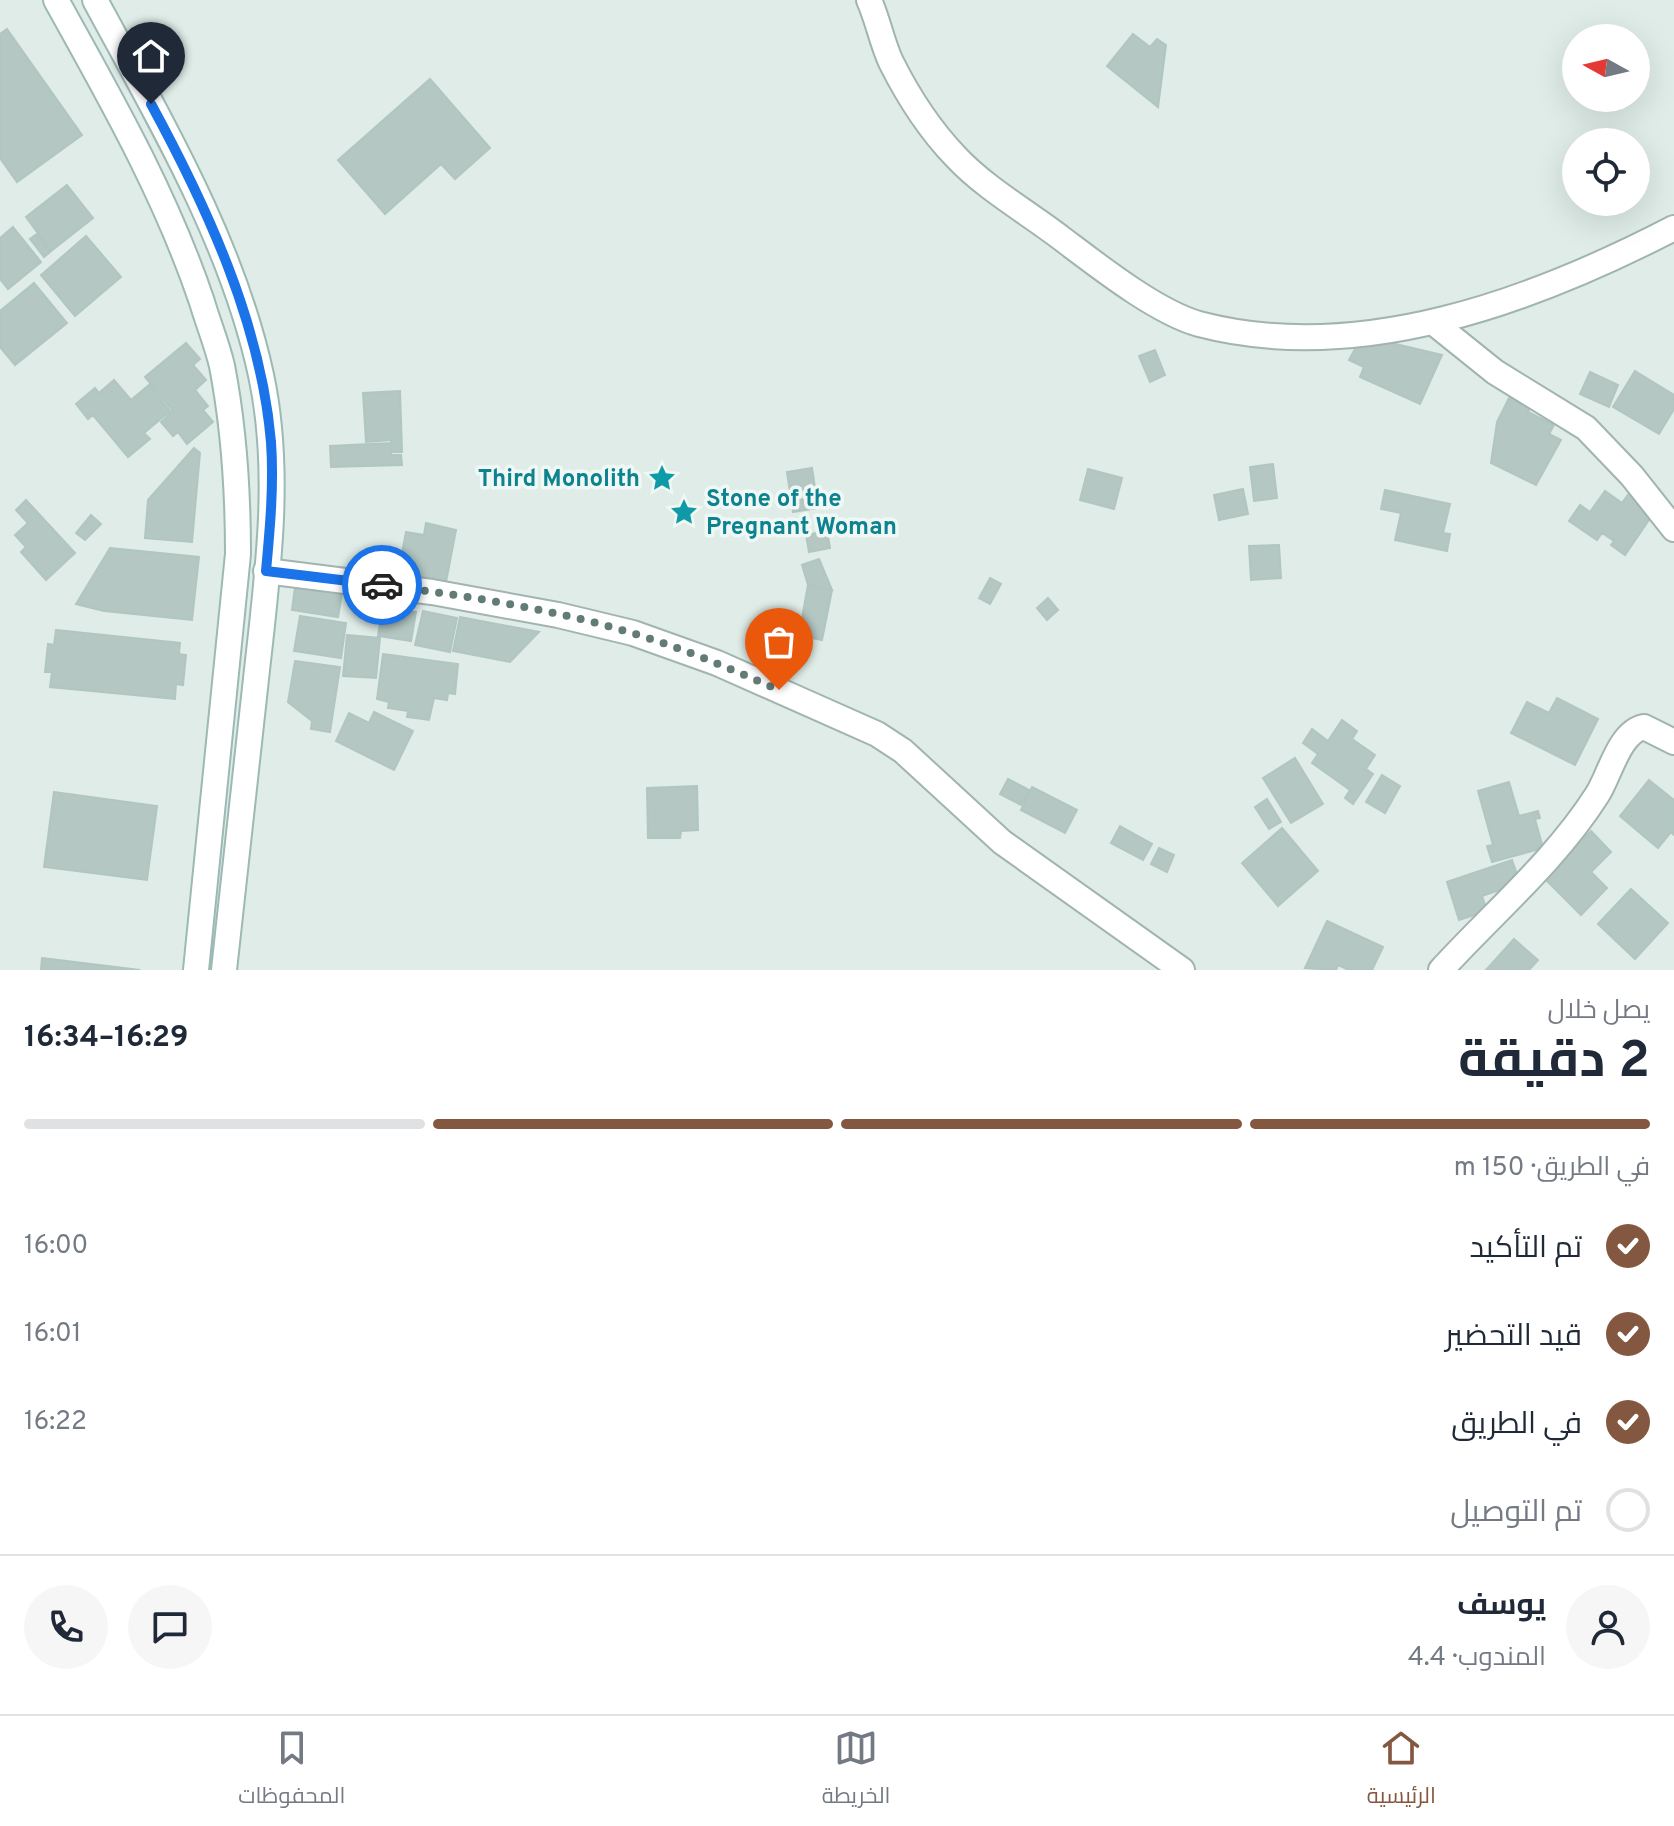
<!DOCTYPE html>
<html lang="ar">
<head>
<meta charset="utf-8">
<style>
	body { margin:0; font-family:Overpass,Cairo,sans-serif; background:#f6f6f7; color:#1f2937; direction:rtl; height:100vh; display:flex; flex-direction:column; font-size:30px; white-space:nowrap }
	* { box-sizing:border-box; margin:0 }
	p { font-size:26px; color:#747a83 }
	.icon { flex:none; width:44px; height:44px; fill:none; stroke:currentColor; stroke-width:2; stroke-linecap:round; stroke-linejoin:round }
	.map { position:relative; height:970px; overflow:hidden; direction:ltr }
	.side { display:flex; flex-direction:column; background:#fff; flex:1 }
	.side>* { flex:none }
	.needle { width:52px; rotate:278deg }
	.controls { position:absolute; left:1562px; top:24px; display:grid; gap:16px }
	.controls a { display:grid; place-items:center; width:88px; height:88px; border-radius:50%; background:#fff; box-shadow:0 8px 32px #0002; font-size:40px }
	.pin { position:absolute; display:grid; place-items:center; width:68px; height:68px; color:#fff; margin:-82px -34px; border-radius:50% 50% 50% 0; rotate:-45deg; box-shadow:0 0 8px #0007 }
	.pin .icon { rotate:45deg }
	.courier { position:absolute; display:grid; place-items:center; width:80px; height:80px; margin:-40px; border:6px solid #1a73e8; border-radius:50%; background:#fff; color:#222; box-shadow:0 2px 10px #0007 }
	.overview em { font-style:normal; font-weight:700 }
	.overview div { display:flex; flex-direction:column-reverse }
	.overview { display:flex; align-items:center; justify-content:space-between; height:136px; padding:0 24px }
	h1 { font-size:52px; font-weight:700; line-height:60px }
	.bar { display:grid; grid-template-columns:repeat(4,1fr); gap:12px 8px; align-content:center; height:96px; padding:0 24px }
	.bar i { height:10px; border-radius:6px; background:#e0e1e3 }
	.bar .selected { background:#845840 }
	.bar p { grid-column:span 4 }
	.line { display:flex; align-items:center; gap:20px; padding:0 24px; border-top:2px solid #e0e1e3 }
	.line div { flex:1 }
	.round { display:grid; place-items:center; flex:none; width:84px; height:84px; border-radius:42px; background:#f6f6f7 }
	ol { padding:0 24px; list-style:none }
	li { display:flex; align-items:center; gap:24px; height:88px }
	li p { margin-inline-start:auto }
	li .icon { padding:8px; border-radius:50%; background:#845840; color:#fff; stroke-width:4 }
	li:last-child { color:#747a83 }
	li i { width:44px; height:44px; border:4px solid #e0e1e3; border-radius:50% }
	.menu { display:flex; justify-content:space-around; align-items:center; height:112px; border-top:2px solid #e0e1e3; background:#fff; font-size:22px; color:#747a83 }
	.menu a { display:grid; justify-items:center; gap:4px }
	.menu .selected { color:#845840 }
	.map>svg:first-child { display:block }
	.building { fill:#b4c7c2; stroke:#b1c6c1; stroke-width:2 }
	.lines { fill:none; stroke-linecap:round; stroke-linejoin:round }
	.street-casing { stroke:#a1b4b0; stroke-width:28 }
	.secondary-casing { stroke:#9cb9b3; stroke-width:28 }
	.street { stroke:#fff; stroke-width:24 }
	.secondary { stroke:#fff; stroke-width:24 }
	.done { stroke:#627b77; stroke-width:8; stroke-dasharray:0 14.4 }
	.route { stroke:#1a73e8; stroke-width:10 }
	.labels { text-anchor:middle; stroke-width:7; stroke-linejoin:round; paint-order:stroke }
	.culture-label { font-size:24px; font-weight:bold; fill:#0d838f; stroke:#f0f8f5; text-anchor:end }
</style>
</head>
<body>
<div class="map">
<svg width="1674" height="970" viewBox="0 0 1674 970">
	<rect width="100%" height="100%" fill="#dfece8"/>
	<path class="building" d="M7 29 82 135 17 182 0 158V34Z
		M1133 34 1150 47 1157 39 1166 45 1158 107 1107 66Z
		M430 79 490 148 455 179 441 164 385 214 338 160Z
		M67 185 93 218 51 251 26 217Z
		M13 227 41 262 8 289 0 279V238Z
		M37 234 50 252 44 257 30 239Z
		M86 236 121 277 75 316 41 275Z
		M34 283 67 323 15 365 0 347V311Z
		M1362 336 1442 355 1420 404 1360 377 1364 367 1349 360Z
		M186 343 200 359 193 365 206 380 195 390 208 406 203 410 213 422 187 444 178 432 173 436 161 422 173 411 145 377Z
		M1155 350 1165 375 1150 382 1139 356Z
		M1635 371 1674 395V409L1659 434 1613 407Z
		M1590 372 1618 385 1609 407 1580 394Z
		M114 380 131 400 149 385 170 411 144 433 150 439 128 457 93 415 88 419 76 404 95 388 99 393Z
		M400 391 402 452H392L391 440 366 442 363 393Z
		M1509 398 1530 408 1528 412 1554 425 1549 434 1561 440 1536 485 1491 463 1497 422Z
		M391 443V455H401L402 465 331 467 330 446Z
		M194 448 200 453 192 542 145 538 148 500Z
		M1273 464 1277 498 1254 501 1250 467Z
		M812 468 818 508 793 512 787 472Z
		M1088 469 1122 478 1114 509 1080 500Z
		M1633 488 1641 494 1636 502 1653 514 1625 555 1611 545 1614 541 1602 533 1597 540 1569 521 1580 505 1590 512 1605 491 1622 503Z
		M1243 489 1248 514 1219 520 1214 495Z
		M1385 490 1450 504 1443 533 1450 534 1447 551 1395 540 1401 513 1381 509Z
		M26 500 75 553 46 580 21 552 26 547 15 535 28 523 16 510Z
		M91 515 101 524 85 540 76 533Z
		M426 523 456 530 446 582 398 573 406 532 424 535Z
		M827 531 830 548 809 552 806 535Z
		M1279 545 1281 578 1251 580 1249 546Z
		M110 548 199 557 192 620 104 611 76 604Z
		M819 559 832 590 808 585 802 565Z
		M990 578 1001 584 990 604 979 598Z
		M296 580 343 587 338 617 292 610Z
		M808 585 832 590 822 640 812 638 802 618Z
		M1048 598 1058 610 1047 620 1037 608Z
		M383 606 416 612 411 641 378 636Z
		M423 611 457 618 450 652 415 645Z
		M300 616 346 623 341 658 294 651Z
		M460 617 539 632 510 662 453 651Z
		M56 630 180 643 179 654 186 655 183 685 176 684 175 699 50 687 52 672H45L48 644 54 645Z
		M347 635 380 638 376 678 343 676Z
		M383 654 458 664 455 694 448 693 447 700 434 698 429 720 407 717 408 711 388 708 389 702 377 699Z
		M295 661 340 667 330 732 311 729 312 721 288 702Z
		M1557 698 1598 719 1575 765 1511 733 1527 702 1549 713Z
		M374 712 413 731 394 770 336 741 349 713 369 723Z
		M1342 720 1357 731 1352 739 1375 755 1366 769 1373 774 1353 804 1345 798 1350 790 1312 763 1318 754 1303 743 1312 729 1328 741Z
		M1295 758 1323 804 1291 823 1263 778Z
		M1382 775 1400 786 1385 813 1366 802Z
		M1008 779 1029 790 1021 805 1000 794Z
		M1649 780 1674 800V835L1671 832 1658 848 1620 816Z
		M1509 782 1519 816 1538 811 1540 818 1535 819 1543 848 1492 862 1487 846 1493 845 1478 791Z
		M697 786 698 830 681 831 680 838H648L647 788Z
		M1032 787 1077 810 1065 833 1021 810Z
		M54 792 157 806 147 880 44 867Z
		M1267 799 1281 822 1269 829 1255 807Z
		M1120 826 1152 844 1143 860 1111 843Z
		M1282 828 1318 871 1278 906 1242 863Z
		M1591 831 1611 852 1591 872 1607 888 1581 915 1545 879Z
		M1159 848 1174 855 1167 872 1151 864Z
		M1512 860 1520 883 1482 896 1487 911 1459 920 1447 882Z
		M1631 889 1668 923 1635 959 1598 924Z
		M1327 921 1383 947 1372 970H1349L1338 965 1336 970 1305 968Z
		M1514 939 1538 960 1529 970H1486Z
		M42 958 140 970H41Z"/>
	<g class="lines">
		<g class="street-casing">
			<path id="street" d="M869 0C878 20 882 43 891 62 908 96 929 129 956 157 985 188 1027 212 1061 238 1097 265 1156 312 1199 324 1359 366 1533 301 1674 228
				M1434 323 1495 372 1586 428 1632 476 1674 529
				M266 571 432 592 558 615 633 633 717 663 877 734 903 751 1002 842 1182 970
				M1441 970C1493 913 1555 861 1597 795 1610 775 1619 732 1644 727L1674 742"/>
		</g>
		<g class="secondary-casing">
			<path id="secondary" d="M56 0C111 99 166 195 202 302 208 323 217 344 222 366 234 428 238 491 238 554L196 970
				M95 0C159 119 232 241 261 375 283 477 266 585 255 688 244 782 234 876 224 970"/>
		</g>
		<use href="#street" class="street"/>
		<use href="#secondary" class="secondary"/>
	</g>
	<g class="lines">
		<path class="done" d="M382 585C467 596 554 609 635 634 685 649 731 669 779 690"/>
		<path class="route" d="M151 104C207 207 261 324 271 442 274 485 270 528 266 571L382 585"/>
	</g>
	<defs>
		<g id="sight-bare" transform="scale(2.16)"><path d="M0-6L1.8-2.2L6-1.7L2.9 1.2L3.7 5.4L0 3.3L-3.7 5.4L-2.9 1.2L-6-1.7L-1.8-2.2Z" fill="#0f9aa8" stroke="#f0f8f5" stroke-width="2.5" paint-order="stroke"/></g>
	</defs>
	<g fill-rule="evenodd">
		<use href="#sight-bare" x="662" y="478"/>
		<use href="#sight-bare" x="684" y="512"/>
	</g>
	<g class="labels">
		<g class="culture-label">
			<text x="640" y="486">Third Monolith</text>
			<text x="706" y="506" text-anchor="start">Stone of the<tspan x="706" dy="28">Pregnant Woman</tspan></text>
		</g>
	</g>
</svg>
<div class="controls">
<a><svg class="needle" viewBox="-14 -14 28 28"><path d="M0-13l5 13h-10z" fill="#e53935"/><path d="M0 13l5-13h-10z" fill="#747a83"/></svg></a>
<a><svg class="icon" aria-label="locate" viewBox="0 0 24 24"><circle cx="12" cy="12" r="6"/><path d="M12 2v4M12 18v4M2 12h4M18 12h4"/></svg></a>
</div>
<div class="pin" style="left:779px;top:690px;background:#ea580c"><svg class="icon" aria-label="bag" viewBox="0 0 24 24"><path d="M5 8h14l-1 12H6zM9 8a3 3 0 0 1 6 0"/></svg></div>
<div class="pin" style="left:151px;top:104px;background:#1f2937"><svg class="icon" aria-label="home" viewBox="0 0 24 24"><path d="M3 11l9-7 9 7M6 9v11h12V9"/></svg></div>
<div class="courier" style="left:382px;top:585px"><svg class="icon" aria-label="car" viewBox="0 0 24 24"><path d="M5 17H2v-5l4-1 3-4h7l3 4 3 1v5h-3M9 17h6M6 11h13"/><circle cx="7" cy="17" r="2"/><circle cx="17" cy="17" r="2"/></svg></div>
</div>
<section class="side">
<div class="overview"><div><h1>2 دقيقة</h1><p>يصل خلال</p></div><em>16:29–16:34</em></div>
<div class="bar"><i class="selected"></i><i class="selected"></i><i class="selected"></i><i></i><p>في الطريق · 150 m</p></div>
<ol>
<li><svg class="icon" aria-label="check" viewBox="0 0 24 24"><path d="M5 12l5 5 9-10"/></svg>تم التأكيد<p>16:00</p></li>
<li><svg class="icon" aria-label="check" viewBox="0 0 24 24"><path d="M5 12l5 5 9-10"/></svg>قيد التحضير<p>16:01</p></li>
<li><svg class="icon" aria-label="check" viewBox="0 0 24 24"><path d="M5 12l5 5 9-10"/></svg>في الطريق<p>16:22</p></li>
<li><i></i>تم التوصيل</li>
</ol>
<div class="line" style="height:144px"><a class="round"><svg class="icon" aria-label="person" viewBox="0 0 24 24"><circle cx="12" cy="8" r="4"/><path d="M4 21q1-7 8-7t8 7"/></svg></a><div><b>يوسف</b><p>المندوب · 4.4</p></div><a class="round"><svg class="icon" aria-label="chat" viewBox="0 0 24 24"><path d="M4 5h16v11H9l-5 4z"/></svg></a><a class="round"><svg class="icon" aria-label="phone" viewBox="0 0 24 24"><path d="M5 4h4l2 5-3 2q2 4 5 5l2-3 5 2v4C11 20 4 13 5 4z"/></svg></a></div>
</section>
<nav class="menu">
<a class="selected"><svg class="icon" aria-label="home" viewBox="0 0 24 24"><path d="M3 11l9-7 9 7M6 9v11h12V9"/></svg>الرئيسية</a>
<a><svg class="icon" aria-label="map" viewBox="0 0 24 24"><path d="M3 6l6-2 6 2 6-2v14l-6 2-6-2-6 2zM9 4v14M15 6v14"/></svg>الخريطة</a>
<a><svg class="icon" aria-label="saved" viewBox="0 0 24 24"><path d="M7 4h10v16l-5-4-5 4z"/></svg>المحفوظات</a>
</nav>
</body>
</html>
